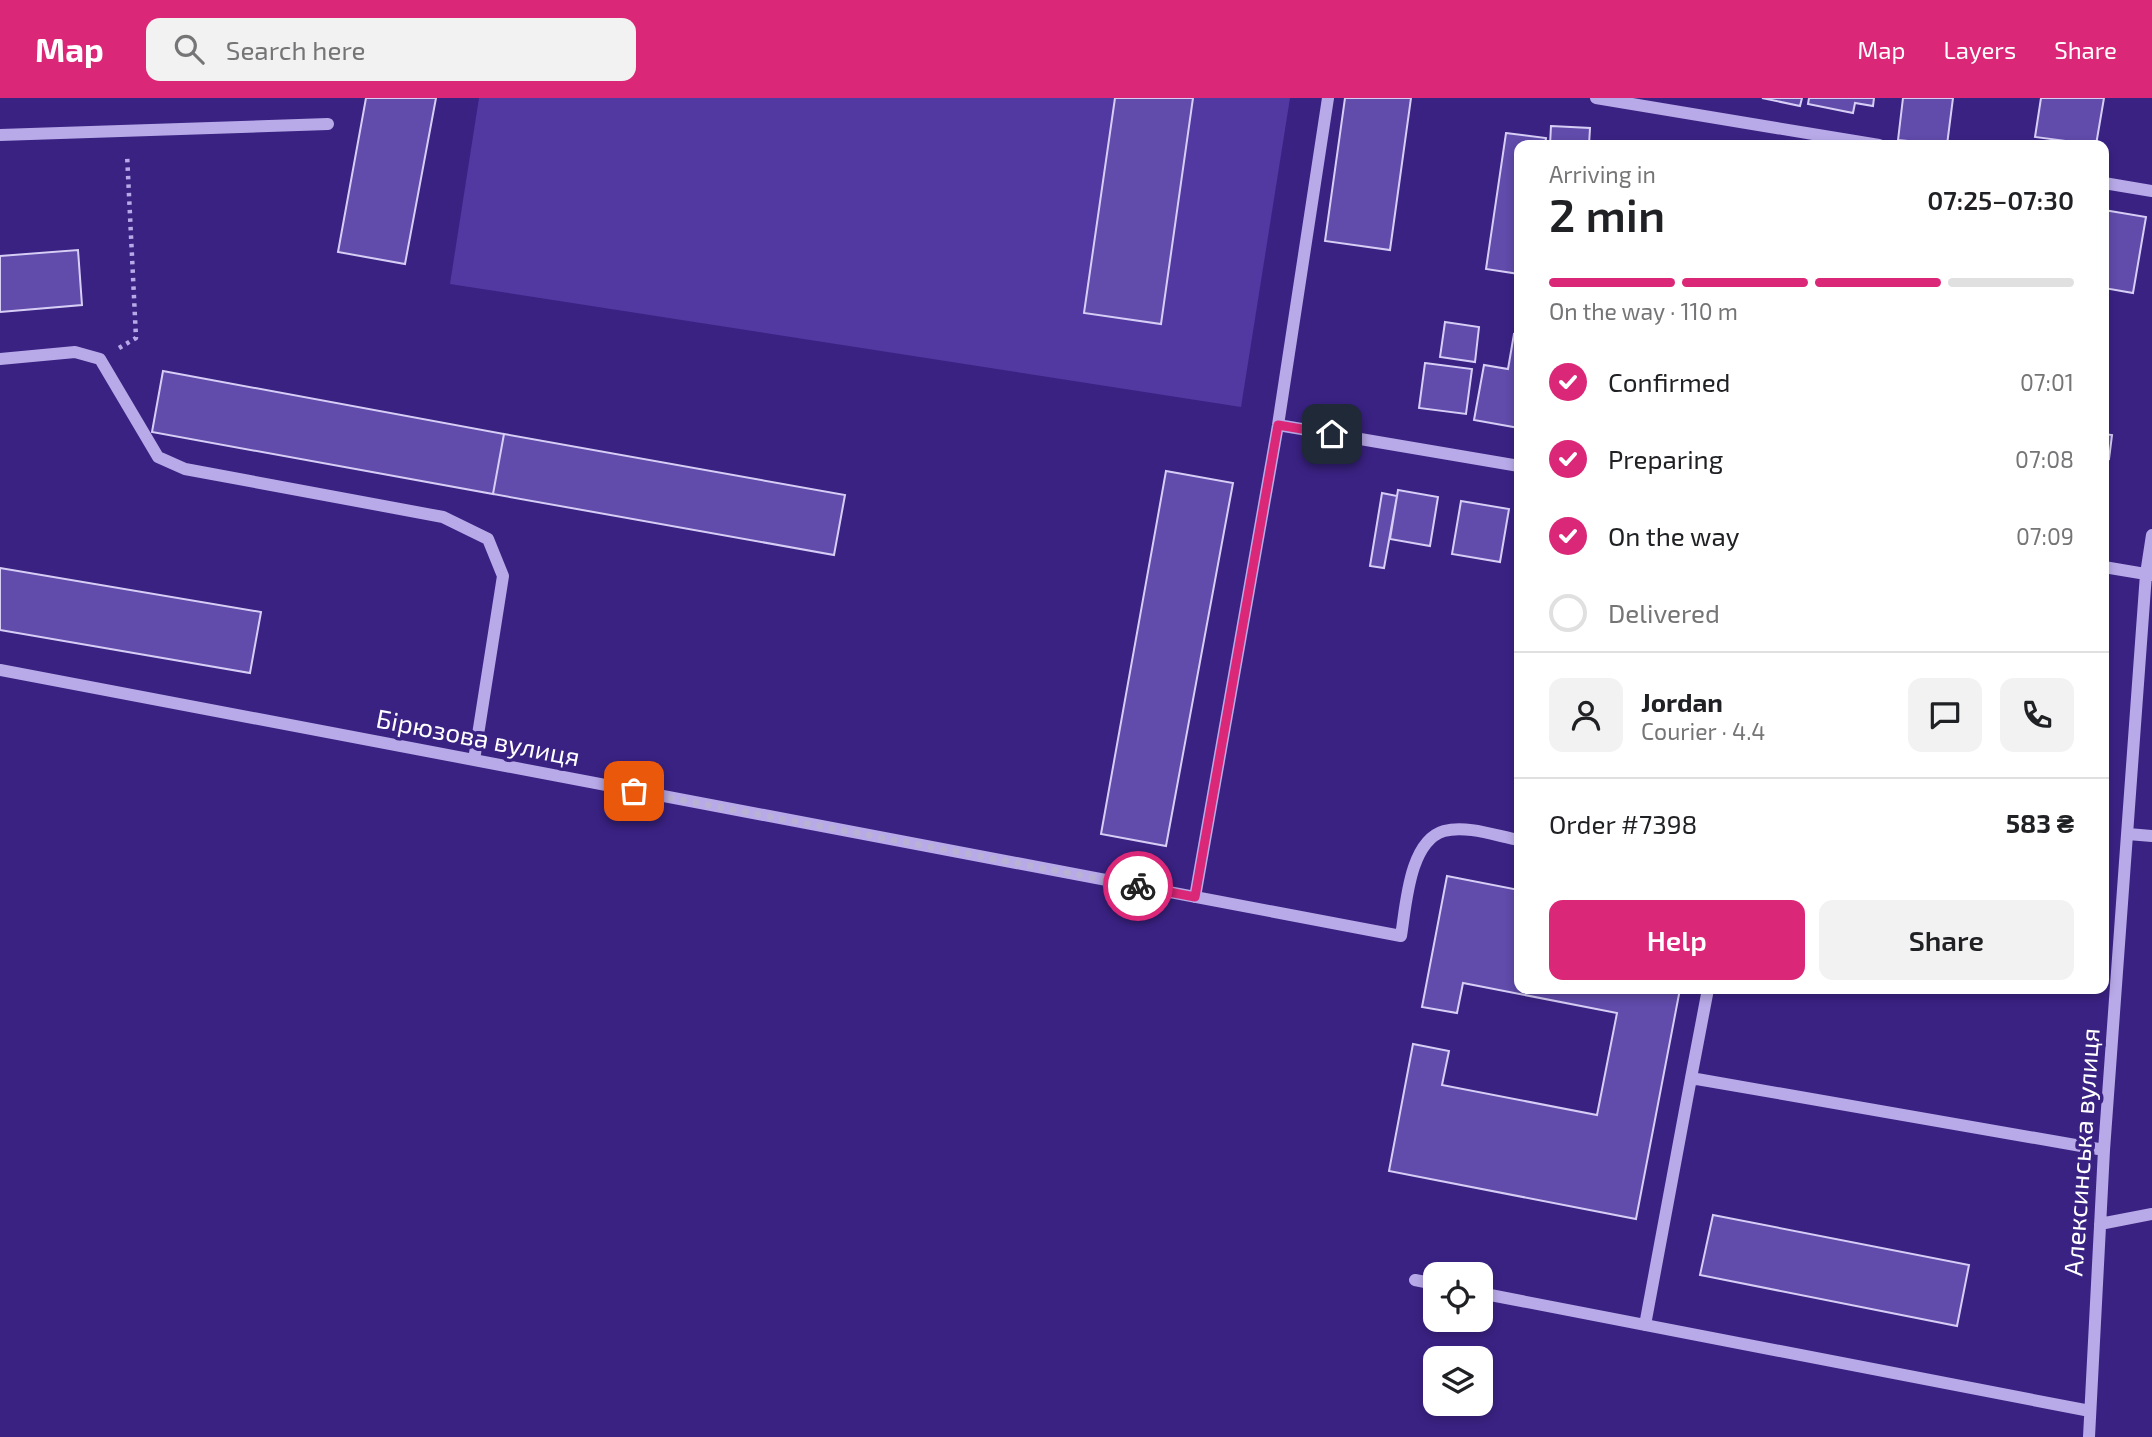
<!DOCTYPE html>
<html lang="en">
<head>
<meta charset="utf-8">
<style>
	body { margin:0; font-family:"Exo 2",sans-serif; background:#f2f2f2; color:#202124; height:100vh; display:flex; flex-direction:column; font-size:26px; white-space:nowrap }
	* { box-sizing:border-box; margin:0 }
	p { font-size:23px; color:#757577 }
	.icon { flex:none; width:38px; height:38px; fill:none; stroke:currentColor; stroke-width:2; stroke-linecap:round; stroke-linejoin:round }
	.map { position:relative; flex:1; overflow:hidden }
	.side { position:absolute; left:1514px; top:42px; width:595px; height:854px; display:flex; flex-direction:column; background:#fff; border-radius:14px; box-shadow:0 4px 10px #0003 }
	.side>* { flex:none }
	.fabs { position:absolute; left:1423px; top:1164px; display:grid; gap:14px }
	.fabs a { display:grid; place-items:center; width:70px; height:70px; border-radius:14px; background:#fff; box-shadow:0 4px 10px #0003; font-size:35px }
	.pin { position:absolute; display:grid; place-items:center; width:60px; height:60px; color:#fff; margin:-30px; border-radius:14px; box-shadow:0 4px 10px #0006 }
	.courier { position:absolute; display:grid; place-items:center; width:70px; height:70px; margin:-35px; border:5px solid #db2777; border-radius:50%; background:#fff; color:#222; box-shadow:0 2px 9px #0007 }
	.overview em { font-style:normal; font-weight:600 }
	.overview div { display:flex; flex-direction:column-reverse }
	.overview { display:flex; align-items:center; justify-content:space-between; height:119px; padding:0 35px }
	h1 { font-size:46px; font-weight:600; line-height:52px }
	.bar { display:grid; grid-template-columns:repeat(4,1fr); gap:10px 7px; align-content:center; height:84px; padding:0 35px }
	.bar i { height:9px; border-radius:5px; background:#e0e0e0 }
	.bar .active { background:#db2777 }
	.bar p { grid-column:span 4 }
	.line { display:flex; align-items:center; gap:18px; padding:0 35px; border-top:2px solid #e0e0e0 }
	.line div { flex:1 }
	.round { display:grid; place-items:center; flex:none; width:74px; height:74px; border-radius:14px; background:#f2f2f2 }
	ol { padding:0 35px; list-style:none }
	li { display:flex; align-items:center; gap:21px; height:77px }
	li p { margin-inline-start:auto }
	li .icon { padding:7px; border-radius:50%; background:#db2777; color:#fff; stroke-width:4 }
	li:last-child { color:#757577 }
	li i { width:38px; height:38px; border:4px solid #e0e0e0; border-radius:50% }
	.cta { display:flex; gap:14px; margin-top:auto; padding:14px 35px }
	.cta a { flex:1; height:80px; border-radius:14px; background:#db2777; color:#fff; font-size:28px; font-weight:600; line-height:80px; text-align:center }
	.cta a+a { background:#f2f2f2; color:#202124 }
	header { display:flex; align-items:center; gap:42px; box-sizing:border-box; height:98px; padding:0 35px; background:#db2777; color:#fff }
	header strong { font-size:33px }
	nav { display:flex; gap:38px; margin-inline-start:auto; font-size:24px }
	.search { width:490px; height:63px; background:#f2f2f2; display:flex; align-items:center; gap:18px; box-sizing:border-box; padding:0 24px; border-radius:14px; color:#757577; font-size:26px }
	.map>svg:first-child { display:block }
	.green { fill:#5239a2 }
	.building { fill:#614bab; stroke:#d7cef6; stroke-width:2 }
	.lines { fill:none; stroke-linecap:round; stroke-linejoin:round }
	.path { stroke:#b8aae8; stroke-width:4.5; stroke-dasharray:3.5 5; stroke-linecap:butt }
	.minor { stroke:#b8aae8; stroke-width:12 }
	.done { stroke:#bab2d4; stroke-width:7; stroke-dasharray:0 12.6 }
	.route { stroke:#db2777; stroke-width:9 }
	.labels { text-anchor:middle; stroke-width:7; stroke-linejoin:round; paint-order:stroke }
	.street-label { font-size:26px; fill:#fff; stroke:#3a2283 }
</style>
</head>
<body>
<header>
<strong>Map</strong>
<div class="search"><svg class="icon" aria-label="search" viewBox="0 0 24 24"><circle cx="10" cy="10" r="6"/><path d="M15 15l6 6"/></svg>Search here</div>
<nav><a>Map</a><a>Layers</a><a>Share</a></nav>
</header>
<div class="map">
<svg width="2152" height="1339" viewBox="0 0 2152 1339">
	<rect width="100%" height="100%" fill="#3a2283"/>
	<path class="green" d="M479 0H1290L1241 309 450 186Z"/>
	<path class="building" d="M366 0H436L405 166 338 154Z
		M1115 0H1193L1161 226 1084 215Z
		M1345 0H1411L1390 152 1325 143Z
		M1762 0H1802L1800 8Z
		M1809 0H1874L1873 8 1855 5 1853 15 1808 6Z
		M1903 0H1953L1947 47 1898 42Z
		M2041 0H2104L2096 47 2035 39Z
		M1551 28 1590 30 1589 47H1550Z
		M1506 35 1546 40 1545 47H1519V176L1486 171Z
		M2104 112 2146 119 2133 195 2104 190Z
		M78 152 82 207 0 214V158Z
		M1445 224 1479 229 1475 264 1440 259Z
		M1514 236 1519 237V330L1474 322 1484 267 1508 271Z
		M1425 265 1472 271 1466 316 1419 310Z
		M163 273 504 336 493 396 152 334Z
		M504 336 845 397 834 457 493 396Z
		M2104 336 2112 337 2109 361 2104 360Z
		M1166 373 1233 385 1166 748 1101 736Z
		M1398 392 1438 399 1430 448 1390 441Z
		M1382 395 1397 398 1384 470 1370 468Z
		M1461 403 1509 411 1500 464 1452 456Z
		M0 470 261 514 250 575 0 532Z
		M1447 778 1519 792V891H1680L1636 1121 1389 1073 1413 946 1449 953 1442 987 1597 1017 1617 915 1463 885 1457 915 1422 909Z
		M1713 1117 1969 1167 1957 1228 1700 1177Z"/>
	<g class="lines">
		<path class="path" d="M119 250 136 240 127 56"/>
		<path class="minor" d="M1596 0 1879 47
			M0 37 328 26
			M2104 85 2152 93
			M0 261 75 254 100 261 158 359 185 371 443 419 488 441 503 478 474 662
			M1278 327 1519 368
			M2104 469 2152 477
			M0 572 1401 838C1406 808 1409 743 1444 733 1467 727 1497 738 1519 742
			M2128 736 2152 738
			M1195 799 1278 327 1328 0
			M1708 891 1691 980 2104 1052
			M2100 1126 2152 1116
			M1415 1182 1435 1186
			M1480 1195 2090 1313
			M1645 1227 1691 980
			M2089 1339 2104 1052 2146 476 2152 437"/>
	</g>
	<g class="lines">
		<path class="done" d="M634 693 1138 788"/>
		<path class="route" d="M1138 788 1195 799 1278 327 1332 336"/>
	</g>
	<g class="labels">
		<g class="street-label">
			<text transform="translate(478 640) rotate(11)" y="9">Бірюзова вулиця</text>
			<text transform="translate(2082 1054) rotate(-86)" y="9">Алексинська вулиця</text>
		</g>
	</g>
</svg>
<div class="fabs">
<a><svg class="icon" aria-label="locate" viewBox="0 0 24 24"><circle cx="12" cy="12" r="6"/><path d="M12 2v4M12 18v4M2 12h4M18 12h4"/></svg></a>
<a><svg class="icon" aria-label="layers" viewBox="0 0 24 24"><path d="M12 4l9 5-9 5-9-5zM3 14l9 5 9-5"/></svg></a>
</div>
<div class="pin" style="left:634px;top:693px;background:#ea580c"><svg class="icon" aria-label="bag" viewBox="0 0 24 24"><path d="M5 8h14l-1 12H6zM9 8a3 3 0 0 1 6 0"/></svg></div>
<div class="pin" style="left:1332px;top:336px;background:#1f2937"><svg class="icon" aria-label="home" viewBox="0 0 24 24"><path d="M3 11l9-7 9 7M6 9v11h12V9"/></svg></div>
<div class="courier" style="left:1138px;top:788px"><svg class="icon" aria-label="bike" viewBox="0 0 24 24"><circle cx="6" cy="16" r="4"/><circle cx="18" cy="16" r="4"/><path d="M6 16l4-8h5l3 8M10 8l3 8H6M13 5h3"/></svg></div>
<section class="side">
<div class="overview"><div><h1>2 min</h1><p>Arriving in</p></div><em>07:25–07:30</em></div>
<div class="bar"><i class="active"></i><i class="active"></i><i class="active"></i><i></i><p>On the way · 110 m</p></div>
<ol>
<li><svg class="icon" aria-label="check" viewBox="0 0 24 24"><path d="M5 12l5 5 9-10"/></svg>Confirmed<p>07:01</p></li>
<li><svg class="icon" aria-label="check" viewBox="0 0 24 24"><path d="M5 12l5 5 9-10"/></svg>Preparing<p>07:08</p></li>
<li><svg class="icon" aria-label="check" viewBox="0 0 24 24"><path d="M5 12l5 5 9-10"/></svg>On the way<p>07:09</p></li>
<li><i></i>Delivered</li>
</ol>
<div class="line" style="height:126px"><a class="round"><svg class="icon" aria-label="person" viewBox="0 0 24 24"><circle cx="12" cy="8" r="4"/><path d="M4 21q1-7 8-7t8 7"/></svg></a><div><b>Jordan</b><p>Courier · 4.4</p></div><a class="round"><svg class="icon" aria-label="chat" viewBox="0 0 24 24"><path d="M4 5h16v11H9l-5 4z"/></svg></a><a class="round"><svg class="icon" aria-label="phone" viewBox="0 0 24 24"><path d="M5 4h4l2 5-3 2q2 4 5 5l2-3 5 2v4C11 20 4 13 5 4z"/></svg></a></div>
<div class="line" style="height:91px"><div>Order #7398</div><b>583 ₴</b></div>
<div class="cta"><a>Help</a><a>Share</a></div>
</section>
</div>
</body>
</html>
